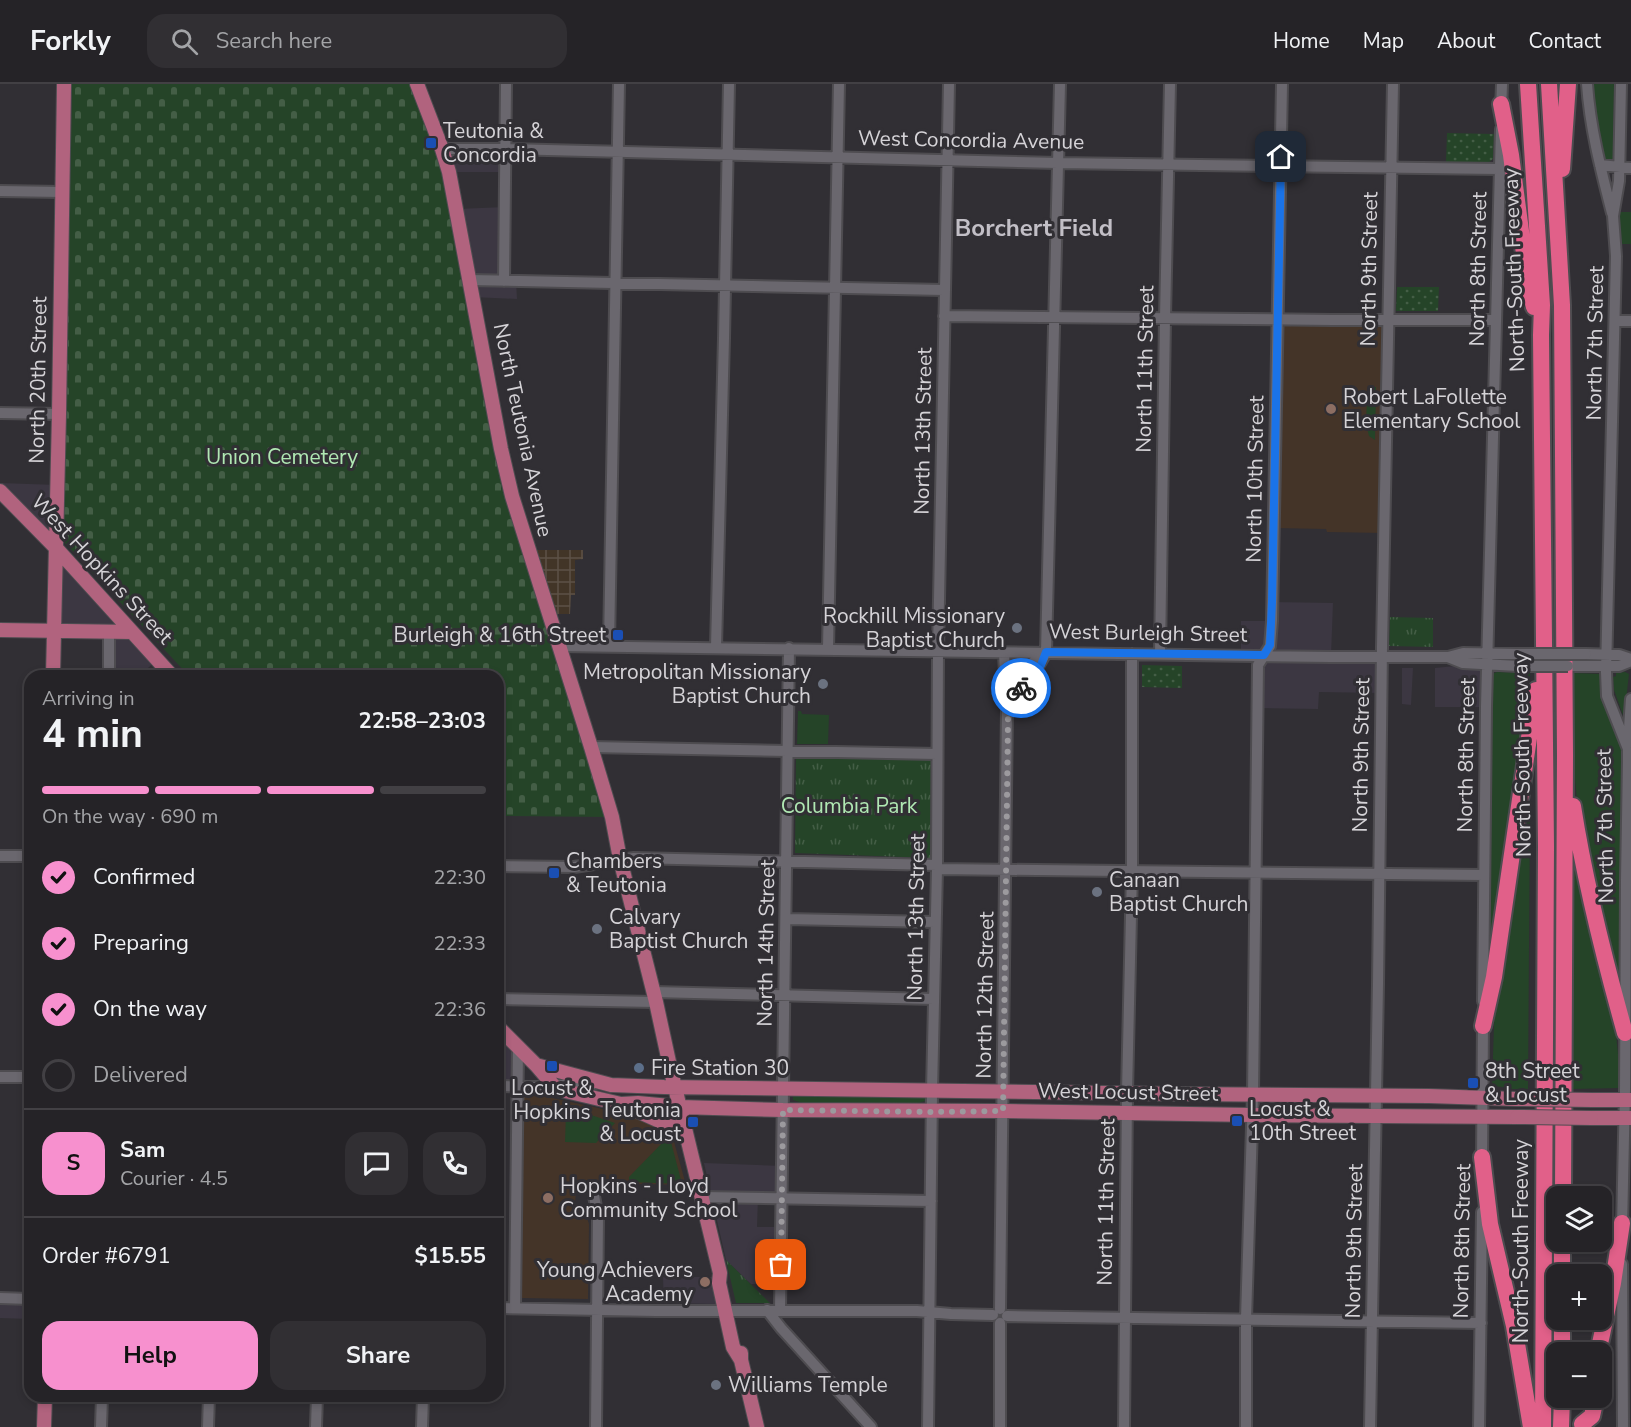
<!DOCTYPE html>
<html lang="en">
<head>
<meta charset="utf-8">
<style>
	body { margin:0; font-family:"Nunito Sans",sans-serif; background:#312f33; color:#f1f3f6; height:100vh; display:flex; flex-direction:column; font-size:22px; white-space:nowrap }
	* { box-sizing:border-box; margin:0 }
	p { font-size:20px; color:#a3a4a7 }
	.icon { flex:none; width:33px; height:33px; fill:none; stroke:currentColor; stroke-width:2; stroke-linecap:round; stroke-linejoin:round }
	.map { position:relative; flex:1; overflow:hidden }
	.panel { position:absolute; left:24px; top:586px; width:480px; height:732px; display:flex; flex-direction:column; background:#252327; border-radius:18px; box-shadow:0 3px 9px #0003,0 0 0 2px #424044 }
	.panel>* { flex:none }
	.controls { position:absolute; left:1546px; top:1102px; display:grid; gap:12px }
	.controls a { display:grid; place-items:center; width:66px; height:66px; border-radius:12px; background:#252327; box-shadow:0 3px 9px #0003,0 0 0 2px #424044; font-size:30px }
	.pin { position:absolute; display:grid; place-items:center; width:51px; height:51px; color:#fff; margin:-26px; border-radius:12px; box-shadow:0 3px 9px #0006 }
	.courier { position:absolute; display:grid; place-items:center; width:60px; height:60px; margin:-30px; border:4px solid #1a73e8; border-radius:50%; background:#fff; color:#222; box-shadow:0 2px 8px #0007 }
	.summary em { font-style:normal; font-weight:700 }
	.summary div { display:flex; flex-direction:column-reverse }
	.summary { display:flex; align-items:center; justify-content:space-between; height:102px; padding:0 18px }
	h1 { font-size:39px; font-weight:700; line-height:45px }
	.bar { display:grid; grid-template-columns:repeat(4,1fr); gap:9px 6px; align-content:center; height:72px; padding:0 18px }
	.bar i { height:8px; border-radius:4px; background:#424044 }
	.bar .current { background:#f790ce }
	.bar p { grid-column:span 4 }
	.line { display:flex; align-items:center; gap:15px; padding:0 18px; border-top:2px solid #424044 }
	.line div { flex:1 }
	.round { display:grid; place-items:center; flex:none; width:63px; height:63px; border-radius:18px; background:#312f33 }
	ol { padding:0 18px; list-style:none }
	li { display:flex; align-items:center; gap:18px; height:66px }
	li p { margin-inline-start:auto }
	li .icon { padding:6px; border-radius:50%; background:#f790ce; color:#111; stroke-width:4 }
	li:last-child { color:#a3a4a7 }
	li i { width:33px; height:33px; border:3px solid #424044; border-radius:50% }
	.action { display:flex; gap:12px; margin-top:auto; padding:12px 18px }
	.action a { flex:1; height:69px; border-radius:18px; background:#f790ce; color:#111; font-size:24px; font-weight:700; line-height:69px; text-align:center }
	.action a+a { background:#312f33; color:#f1f3f6 }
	header { display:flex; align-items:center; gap:36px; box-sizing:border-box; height:84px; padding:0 30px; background:#252327; border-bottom:2px solid #424044 }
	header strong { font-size:28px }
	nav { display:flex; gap:33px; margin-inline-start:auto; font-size:21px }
	.search { width:420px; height:54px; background:#312f33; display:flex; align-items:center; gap:15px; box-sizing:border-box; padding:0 21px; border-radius:18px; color:#a3a4a7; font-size:22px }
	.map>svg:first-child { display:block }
	.built { fill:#3c3742 }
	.industrial { fill:url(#industrial-grid) }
	.education { fill:#443428 }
	.grass { fill:#254428 }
	.cemetery { fill:url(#cemetery-stones) }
	.park { fill:url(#park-tufts) }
	.garden { fill:url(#garden-dots) }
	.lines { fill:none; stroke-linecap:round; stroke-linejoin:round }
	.minor-casing { stroke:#4e4c50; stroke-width:14 }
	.major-casing { stroke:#4e4c50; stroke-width:16 }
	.highway-casing { stroke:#4e4c50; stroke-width:20 }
	.minor { stroke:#6a676e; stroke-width:10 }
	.major { stroke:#b1637e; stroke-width:14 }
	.highway { stroke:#e16089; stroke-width:16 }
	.minor-bridge-casing { stroke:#4e4c50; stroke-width:14; stroke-linecap:butt }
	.major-bridge-casing { stroke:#4e4c50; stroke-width:16; stroke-linecap:butt }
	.minor-bridge { stroke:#6a676e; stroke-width:10 }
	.major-bridge { stroke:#b1637e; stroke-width:14 }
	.done { stroke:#9c9a9e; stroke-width:6; stroke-dasharray:0 10.8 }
	.route { stroke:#1a73e8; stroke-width:8 }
	.transit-dot { fill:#1a4fb4; stroke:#312f34; stroke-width:2 }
	.education-dot { fill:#8d6e63; stroke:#312f34; stroke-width:2 }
	.worship-dot { fill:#6b7280; stroke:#312f34; stroke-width:2 }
	.service-dot { fill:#5c6f8a; stroke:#312f34; stroke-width:2 }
	.labels { text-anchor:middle; stroke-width:6; stroke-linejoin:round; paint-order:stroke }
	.poi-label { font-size:21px; fill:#d5d3d7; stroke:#312f34; text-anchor:start }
	.street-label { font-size:21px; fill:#d5d3d7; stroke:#312f34 }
	.park-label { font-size:21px; fill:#b0e8b3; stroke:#312f34 }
	.quarter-label { font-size:24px; font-weight:bold; fill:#c2bfc6; stroke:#312f34 }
</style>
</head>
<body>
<header>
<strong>Forkly</strong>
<div class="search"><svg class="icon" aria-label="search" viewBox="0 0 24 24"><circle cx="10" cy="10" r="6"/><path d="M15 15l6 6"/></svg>Search here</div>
<nav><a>Home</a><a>Map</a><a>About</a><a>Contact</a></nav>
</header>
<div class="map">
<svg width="1631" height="1343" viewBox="0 0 1631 1343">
	<defs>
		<pattern id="industrial-grid" width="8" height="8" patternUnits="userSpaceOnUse" patternTransform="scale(1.5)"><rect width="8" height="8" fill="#423527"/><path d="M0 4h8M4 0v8" fill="none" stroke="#5c5146"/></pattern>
		<pattern id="cemetery-stones" width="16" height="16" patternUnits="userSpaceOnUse" patternTransform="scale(1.5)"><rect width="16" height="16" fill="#254428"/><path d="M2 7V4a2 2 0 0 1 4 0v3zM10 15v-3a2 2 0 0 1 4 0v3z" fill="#445e46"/></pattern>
		<pattern id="park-tufts" width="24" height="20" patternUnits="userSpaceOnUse" patternTransform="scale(1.5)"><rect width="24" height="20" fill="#254428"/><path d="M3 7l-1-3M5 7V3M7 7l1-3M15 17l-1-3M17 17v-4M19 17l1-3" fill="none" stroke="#445e46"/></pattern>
		<pattern id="garden-dots" width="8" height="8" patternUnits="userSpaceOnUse" patternTransform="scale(1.5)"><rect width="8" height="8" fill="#254428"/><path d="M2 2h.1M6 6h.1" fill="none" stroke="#445e46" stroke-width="1.8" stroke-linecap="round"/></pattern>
	</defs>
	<rect width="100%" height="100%" fill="#312f34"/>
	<path class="built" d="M442 65H505V88H449Z
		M505 123 504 197H516L517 215 473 213 457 125Z
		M0 399 58 401 56 464 157 576 139 592H109V549L53 548 56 464 0 407Z
		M1272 518 1333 519 1331 572 1373 573 1377 579 1381 609 1319 608 1318 625 1257 624 1263 572 1241 571V537H1272Z
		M1475 580 1487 581 1486 623H1435V584Z
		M1402 584H1413L1411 621 1402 620Z
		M498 943 518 964V1002H498Z
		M704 1079 782 1082V1113H758L757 1143H782L780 1200H751L726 1176Z
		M663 1193H712L718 1219 716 1220 664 1219Z
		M0 1214 30 1215V1235L0 1234Z"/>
	<path class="industrial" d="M527 466H583V475L575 476V511H571L570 530H549Z"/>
	<path class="education" d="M1278 235 1388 237 1384 449 1327 448 1326 445 1274 444Z
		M520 1012H543L626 1030 667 1048 673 1054 686 1101 590 1099 580 1103 576 1110 575 1118 579 1126 587 1134 589 1140 588 1215 520 1214Z"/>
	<path class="grass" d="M1591 0H1614L1613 78H1606L1603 75 1597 49Z
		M1618 128H1631V160H1621Z
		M1373 303H1376L1375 356 1369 352C1365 337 1365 316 1373 303Z
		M1497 588 1530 589 1528 633 1488 879 1492 590Z
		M1625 588 1629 590 1624 634 1614 606 1613 593 1616 592V589Z
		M1572 589 1601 590 1603 615 1620 656 1623 671 1619 908 1579 738 1572 663Z
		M798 627H801L802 630 829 631 828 660H797Z
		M1527 698 1530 721 1528 1005H1512L1503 1003 1492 1002 1495 911Z
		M1571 759 1614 932 1619 979V1004L1573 1005 1572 987 1570 977Z
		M797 1011 921 1012 925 1014V1017L915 1020 802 1019 793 1016V1012Z
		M573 1025 615 1039 596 1059 565 1058 566 1029Z
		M667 1054 671 1058 682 1100 629 1098V1093Z"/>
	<path class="cemetery" d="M72 0H417L442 65 501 365 612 733 498 732V592H189L65 459 66 454 63 453Z"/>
	<path class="park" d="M1390 533 1433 534V563L1389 562Z
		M796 673 931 675 930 774 795 769Z
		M726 1176 770 1219H736Z"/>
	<path class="garden" d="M1447 49 1494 50 1493 75 1489 78H1446Z
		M1397 203H1439L1438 227H1396Z
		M1142 581 1182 582V604L1142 603Z"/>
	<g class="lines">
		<g class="minor-casing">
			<path id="minor" d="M1587 0C1590 44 1601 86 1612 129
				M1621 0 1619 97 1613 132 1616 172 1606 588 1607 612 1628 665V677L1626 796 1625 1007 1622 1144
				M1501 27 1502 0
				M442 65H505L1058 79 1499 85
				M1600 81 1631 84
				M0 107 62 108
				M469 196 944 206
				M504 197 506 0
				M944 232 1333 236H1496
				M1615 237H1631
				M0 329 59 330
				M609 561 619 0
				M560 562 1331 573H1448L1463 569 1517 570
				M716 563 724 254 729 0
				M828 565 839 0
				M1004 568 1006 615
				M1160 570 1165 234 1170 0
				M1586 570 1619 571 1631 575
				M1448 573 1463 579 1518 582
				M1568 582H1619L1631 577
				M109 592V549
				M1012 622C1020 602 1038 588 1046 568L1060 0
				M1628 659 1631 615
				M591 663 937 670
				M0 772H30
				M498 782 574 783 634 774 937 781
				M937 785 1484 791
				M786 835 935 838
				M654 908 934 915
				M498 915 656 918
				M1483 917 1486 623 1501 45
				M0 993H30
				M498 1002 542 1003 573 1000H593
				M1482 1079 1483 936
				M594 1112 598 1133 596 1343
				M702 1113 931 1117
				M1622 1180 1623 1343
				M0 1214 30 1215
				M498 1224 656 1227H917L951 1230 993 1231
				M515 1224 518 964
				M1000 1225 1007 624C1014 594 1022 586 1046 568
				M767 1226 781 1244 871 1343
				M780 1226 789 564
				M1007 1232 1481 1239
				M101 1343 102 1312
				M208 1343 209 1312
				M316 1343 317 1312
				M422 1343 423 1312
				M928 1343 932 1007 937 785 938 567 949 0
				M1000 1343V1239
				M1124 1343 1127 1009 1132 787V570
				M1246 1343V1235L1253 1010 1258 581 1270 562 1272 537 1282 0
				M1370 1343 1378 900 1382 563 1393 0
				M1479 1343 1482 1128"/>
		</g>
		<g class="major-casing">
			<path id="major" d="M417 0 442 65 449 88 501 365 512 412 591 663 612 733 620 775 656 918 671 987 720 1189 719 1199 733 1263 741 1276
				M0 407 56 464 172 592
				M0 546 132 548
				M53 592 59 330 64 0
				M498 943 536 981 554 1002 561 1006 621 1020 638 1019 680 1023 783 1026 1003 1027 1252 1031 1517 1033
				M536 981 611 1001 664 1003 1182 1010 1429 1012 1517 1015
				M1592 1016H1631
				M626 1022 680 1046 687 1055
				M1591 1034H1631
				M741 1269V1276L757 1343
				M44 1343 45 1312"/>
		</g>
		<g class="highway-casing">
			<path id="highway" d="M1528 0 1542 221 1541 251 1546 762 1543 1343
				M1549 0 1562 221 1565 671 1563 1113
				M1501 20 1511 71 1528 200 1534 223
				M1562 85 1568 0
				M1573 722C1585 799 1604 874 1625 949
				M1483 942 1494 893 1536 606
				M1482 1073 1490 1140 1514 1242 1531 1343
				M1562 1191V1158
				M1562 1269V1236
				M1598 1269 1613 1199 1622 1139
				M1602 1282V1291
				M1582 1340 1592 1332 1596 1314
				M1561 1343 1562 1314"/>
		</g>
		<use href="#minor" class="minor"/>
		<use href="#major" class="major"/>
		<use href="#highway" class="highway"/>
		<g class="minor-bridge-casing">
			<path id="minor-bridge" d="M1517 570H1586
				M1518 582H1568"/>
		</g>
		<g class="major-bridge-casing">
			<path id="major-bridge" d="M1517 1015 1592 1016
				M1517 1033 1591 1034"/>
		</g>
		<use href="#minor-bridge" class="minor-bridge"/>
		<use href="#major-bridge" class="major-bridge"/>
	</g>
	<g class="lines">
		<path class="done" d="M781 1181 783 1026 932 1028 1003 1027 1008 634 1021 604"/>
		<path class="route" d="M1021 604 1041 581 1046 568 1264 571 1270 561 1272 518 1281 73"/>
	</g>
	<g class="transit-dot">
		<rect x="425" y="53" width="12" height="12" rx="3"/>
		<rect x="612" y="545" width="12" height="12" rx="3"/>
		<rect x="548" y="783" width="12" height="12" rx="3"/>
		<rect x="546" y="976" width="12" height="12" rx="3"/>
		<rect x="1467" y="993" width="12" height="12" rx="3"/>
		<rect x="1231" y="1031" width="12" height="12" rx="3"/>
		<rect x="687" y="1032" width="12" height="12" rx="3"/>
	</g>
	<g class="education-dot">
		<circle cx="1331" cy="325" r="6"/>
		<circle cx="548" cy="1114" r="6"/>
		<circle cx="705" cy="1198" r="6"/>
	</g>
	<g class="worship-dot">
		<circle cx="1017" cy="544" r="6"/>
		<circle cx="823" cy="600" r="6"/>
		<circle cx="1097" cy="808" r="6"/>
		<circle cx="597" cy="845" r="6"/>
		<circle cx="716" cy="1301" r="6"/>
	</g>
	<circle class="service-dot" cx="639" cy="984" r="6"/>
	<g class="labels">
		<g class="poi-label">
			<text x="443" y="54">Teutonia &amp;<tspan x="443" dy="24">Concordia</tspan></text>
			<text x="1343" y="320">Robert LaFollette<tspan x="1343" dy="24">Elementary School</tspan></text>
			<text x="1005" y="539" text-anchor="end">Rockhill Missionary<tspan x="1005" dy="24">Baptist Church</tspan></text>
			<text x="606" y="558" text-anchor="end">Burleigh &amp; 16th Street</text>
			<text x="811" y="595" text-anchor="end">Metropolitan Missionary<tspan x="811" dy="24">Baptist Church</tspan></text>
			<text x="566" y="784">Chambers<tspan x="566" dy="24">&amp; Teutonia</tspan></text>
			<text x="1109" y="803">Canaan<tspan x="1109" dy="24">Baptist Church</tspan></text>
			<text x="609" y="840">Calvary<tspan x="609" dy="24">Baptist Church</tspan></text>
			<text x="651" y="991">Fire Station 30</text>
			<text x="1485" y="994">8th Street<tspan x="1485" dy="24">&amp; Locust</tspan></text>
			<text x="552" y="1011" text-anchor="middle">Locust &amp;<tspan x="552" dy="24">Hopkins</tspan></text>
			<text x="1249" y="1032">Locust &amp;<tspan x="1249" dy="24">10th Street</tspan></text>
			<text x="681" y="1033" text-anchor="end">Teutonia<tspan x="681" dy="24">&amp; Locust</tspan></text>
			<text x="560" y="1109">Hopkins - Lloyd<tspan x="560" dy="24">Community School</tspan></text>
			<text x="693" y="1193" text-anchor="end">Young Achievers<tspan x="693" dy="24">Academy</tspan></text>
			<text x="728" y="1308">Williams Temple</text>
		</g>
		<g class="street-label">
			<text transform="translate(971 56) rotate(1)" y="7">West Concordia Avenue</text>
			<text transform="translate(1369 185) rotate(-89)" y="7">North 9th Street</text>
			<text transform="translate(1478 185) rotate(-89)" y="7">North 8th Street</text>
			<text transform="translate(1514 186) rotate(-92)" y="7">North-South Freeway</text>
			<text transform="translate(1595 259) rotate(-89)" y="7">North 7th Street</text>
			<text transform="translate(1145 285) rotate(-89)" y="7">North 11th Street</text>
			<text transform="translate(38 296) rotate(-89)" y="7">North 20th Street</text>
			<text transform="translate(523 346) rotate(78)" y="7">North Teutonia Avenue</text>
			<text transform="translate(923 347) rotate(-89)" y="7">North 13th Street</text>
			<text transform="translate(1255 395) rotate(-89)" y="7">North 10th Street</text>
			<text transform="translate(102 485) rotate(47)" y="7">West Hopkins Street</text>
			<text transform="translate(1148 549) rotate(1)" y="7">West Burleigh Street</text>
			<text transform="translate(1361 671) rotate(-89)" y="7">North 9th Street</text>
			<text transform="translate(1466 671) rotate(-89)" y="7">North 8th Street</text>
			<text transform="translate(1522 671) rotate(-91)" y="7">North-South Freeway</text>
			<text transform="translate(1605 742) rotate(-91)" y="7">North 7th Street</text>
			<text transform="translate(916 833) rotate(-89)" y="7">North 13th Street</text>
			<text transform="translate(766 859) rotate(-89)" y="7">North 14th Street</text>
			<text transform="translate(985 911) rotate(-89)" y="7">North 12th Street</text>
			<text transform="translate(1128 1008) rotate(1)" y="7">West Locust Street</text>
			<text transform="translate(1106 1118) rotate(-89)" y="7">North 11th Street</text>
			<text transform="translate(1354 1157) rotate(-89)" y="7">North 9th Street</text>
			<text transform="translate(1462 1157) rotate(-89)" y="7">North 8th Street</text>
			<text transform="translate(1521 1157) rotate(-90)" y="7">North-South Freeway</text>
		</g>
		<g class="park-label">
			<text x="282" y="380">Union Cemetery</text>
			<text x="849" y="729">Columbia Park</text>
		</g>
		<g class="quarter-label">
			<text x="1034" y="152">Borchert Field</text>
		</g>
	</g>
</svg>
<div class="controls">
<a><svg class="icon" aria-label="layers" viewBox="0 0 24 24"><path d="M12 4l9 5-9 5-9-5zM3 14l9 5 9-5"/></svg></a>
<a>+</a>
<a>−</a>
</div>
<div class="pin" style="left:781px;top:1181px;background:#ea580c"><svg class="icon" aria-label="bag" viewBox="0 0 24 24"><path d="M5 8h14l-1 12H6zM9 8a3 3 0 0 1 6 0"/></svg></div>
<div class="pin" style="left:1281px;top:73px;background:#1f2937"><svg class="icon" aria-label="home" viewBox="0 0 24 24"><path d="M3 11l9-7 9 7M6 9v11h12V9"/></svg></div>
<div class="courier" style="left:1021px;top:604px"><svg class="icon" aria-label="bike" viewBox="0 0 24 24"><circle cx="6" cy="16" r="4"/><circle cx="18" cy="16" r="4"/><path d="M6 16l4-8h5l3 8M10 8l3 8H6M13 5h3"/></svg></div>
<section class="panel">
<div class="summary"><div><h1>4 min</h1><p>Arriving in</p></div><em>22:58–23:03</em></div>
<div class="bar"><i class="current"></i><i class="current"></i><i class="current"></i><i></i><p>On the way · 690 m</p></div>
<ol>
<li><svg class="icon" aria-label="check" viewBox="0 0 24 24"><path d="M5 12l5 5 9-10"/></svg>Confirmed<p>22:30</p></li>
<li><svg class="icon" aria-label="check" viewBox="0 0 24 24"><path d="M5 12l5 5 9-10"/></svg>Preparing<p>22:33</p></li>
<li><svg class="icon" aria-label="check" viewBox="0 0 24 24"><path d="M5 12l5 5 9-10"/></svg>On the way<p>22:36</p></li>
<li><i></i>Delivered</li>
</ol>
<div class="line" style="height:108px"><b class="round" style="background:#f790ce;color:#111">S</b><div><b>Sam</b><p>Courier · 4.5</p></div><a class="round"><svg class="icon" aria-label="chat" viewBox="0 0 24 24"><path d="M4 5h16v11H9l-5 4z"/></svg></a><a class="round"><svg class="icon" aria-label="phone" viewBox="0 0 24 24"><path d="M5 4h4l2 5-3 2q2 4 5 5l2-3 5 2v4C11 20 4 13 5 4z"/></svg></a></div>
<div class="line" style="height:78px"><div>Order #6791</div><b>$15.55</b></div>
<div class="action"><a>Help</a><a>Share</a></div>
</section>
</div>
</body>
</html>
